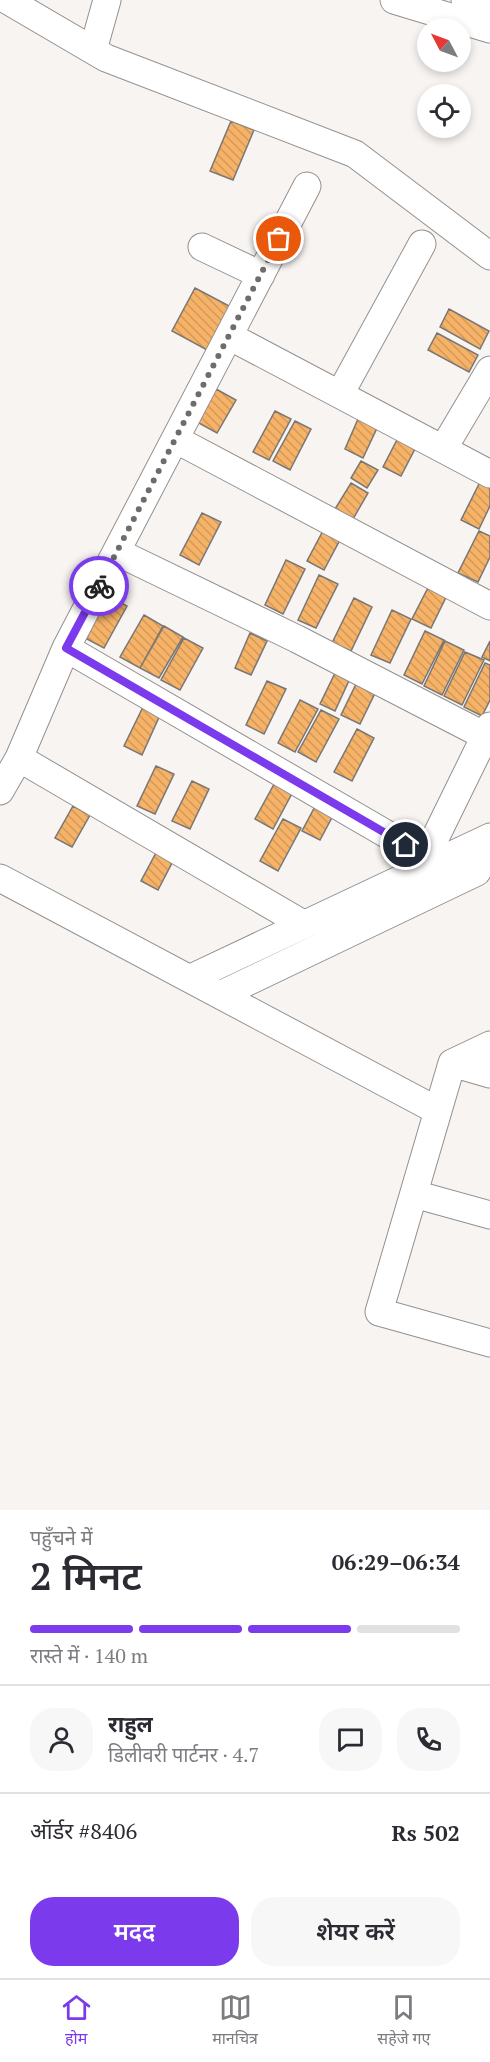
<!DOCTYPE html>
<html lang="hi">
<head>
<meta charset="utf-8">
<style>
	body { margin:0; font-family:"PT Serif","Noto Sans Devanagari",serif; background:#f7f7f7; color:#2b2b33; height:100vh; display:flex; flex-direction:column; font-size:22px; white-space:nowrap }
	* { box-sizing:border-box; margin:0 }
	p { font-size:20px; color:#7c7c81 }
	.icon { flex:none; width:33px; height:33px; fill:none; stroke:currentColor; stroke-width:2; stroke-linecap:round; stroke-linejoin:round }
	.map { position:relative; height:1510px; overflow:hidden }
	.details { display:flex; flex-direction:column; background:#fff; flex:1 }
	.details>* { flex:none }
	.needle { width:39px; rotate:311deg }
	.controls { position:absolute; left:417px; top:18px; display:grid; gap:12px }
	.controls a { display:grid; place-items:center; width:54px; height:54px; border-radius:50%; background:#fff; box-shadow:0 3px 9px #0003; font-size:30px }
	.pin { position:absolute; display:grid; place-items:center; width:51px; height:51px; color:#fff; margin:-26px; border:3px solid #fff; border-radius:50%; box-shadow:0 2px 6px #0007 }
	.courier { position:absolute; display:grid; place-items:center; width:60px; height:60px; margin:-30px; border:4px solid #7c3aed; border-radius:50%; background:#fff; color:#222; box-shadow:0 2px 8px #0007 }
	.overview em { font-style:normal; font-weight:600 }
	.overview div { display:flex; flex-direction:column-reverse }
	.overview { display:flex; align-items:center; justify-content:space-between; height:102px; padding:0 30px }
	h1 { font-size:39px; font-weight:600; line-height:45px }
	.bar { display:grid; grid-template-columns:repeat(4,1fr); gap:9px 6px; align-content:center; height:72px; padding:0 30px }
	.bar i { height:8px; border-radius:4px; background:#e1e1e2 }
	.bar .on { background:#7c3aed }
	.bar p { grid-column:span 4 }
	.line { display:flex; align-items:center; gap:15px; padding:0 30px; border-top:2px solid #e1e1e2 }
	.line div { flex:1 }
	.round { display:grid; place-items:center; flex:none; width:63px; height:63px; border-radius:24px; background:#f7f7f7 }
	.cta { display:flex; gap:12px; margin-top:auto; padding:12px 30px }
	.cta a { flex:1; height:69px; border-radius:24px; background:#7c3aed; color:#fff; font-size:24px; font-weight:600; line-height:69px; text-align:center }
	.cta a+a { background:#f7f7f7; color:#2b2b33 }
	.tab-bar { display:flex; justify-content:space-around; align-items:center; height:84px; border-top:2px solid #e1e1e2; background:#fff; font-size:16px; color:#7c7c81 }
	.tab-bar a { display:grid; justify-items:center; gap:3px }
	.tab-bar .on { color:#7c3aed }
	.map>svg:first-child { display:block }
	.building { fill:url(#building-back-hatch); stroke:#797775; stroke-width:1.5 }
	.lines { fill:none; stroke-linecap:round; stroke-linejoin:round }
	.minor-casing { stroke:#93918f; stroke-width:29 }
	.minor { stroke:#fff; stroke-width:27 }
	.done { stroke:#6e6d6b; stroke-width:6; stroke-dasharray:0 10.8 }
	.route { stroke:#7c3aed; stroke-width:8 }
</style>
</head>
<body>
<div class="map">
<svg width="490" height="1510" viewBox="0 0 490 1510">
	<defs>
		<pattern id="building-back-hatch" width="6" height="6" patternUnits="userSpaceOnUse" patternTransform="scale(1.5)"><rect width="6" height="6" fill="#f6b267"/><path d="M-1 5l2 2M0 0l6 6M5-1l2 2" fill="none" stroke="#d39959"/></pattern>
	</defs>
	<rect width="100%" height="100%" fill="#f7f4f2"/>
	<path class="building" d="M231 121 254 130 233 180 210 171Z
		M195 288 233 308 209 351 172 331Z
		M449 309 489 331 480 349 440 327Z
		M437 333 478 355 469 372 428 350Z
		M216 389 236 400 217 433 197 422Z
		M275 411 291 419 269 460 253 452Z
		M358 419 377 428 363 458 345 449Z
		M295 421 311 429 290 470 273 461Z
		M400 434 418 443 401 476 383 467Z
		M361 461 378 470 367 488 351 478Z
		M482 478 490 482V506L479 529 461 520Z
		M351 483 368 493 353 519 335 509Z
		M202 513 221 522 199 565 180 555Z
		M325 527 342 536 324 570 307 561Z
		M479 531 490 536V557L478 582 458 573Z
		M286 560 305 569 283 614 265 605Z
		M319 575 338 584 316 628 298 620Z
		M432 580 450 589 431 628 412 619Z
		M108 596 127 606 104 648 85 638Z
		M354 598 372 607 351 651 332 643Z
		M392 610 411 619 390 663 371 655Z
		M144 615 163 626 140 668 120 657Z
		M164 626 183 637 159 678 140 668Z
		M425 631 444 640 422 684 404 675Z
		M250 633 267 641 251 675 235 668Z
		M184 638 203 648 180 690 161 680Z
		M445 641 464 650 442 695 424 686Z
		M490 641V661L482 657Z
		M465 652 484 660 462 705 444 696Z
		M485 663 490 665V700L482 716 464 707Z
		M338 667 352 674 335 711 320 704Z
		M359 678 378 687 360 724 341 715Z
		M267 681 286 689 264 734 246 725Z
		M300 700 318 709 295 752 278 743Z
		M143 707 160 715 142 755 124 746Z
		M321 710 339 719 316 762 298 752Z
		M357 729 374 738 352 781 334 772Z
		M156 766 174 774 155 814 137 806Z
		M278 777 296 786 273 829 255 819Z
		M192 781 209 789 190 829 172 821Z
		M319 799 337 808 320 840 302 831Z
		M73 806 90 815 72 847 55 838Z
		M283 819 301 828 278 871 260 861Z
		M157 851 174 859 158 890 141 881Z"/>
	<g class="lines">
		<g class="minor-casing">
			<path id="minor" d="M7 0 106 58 355 154 490 256
				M394 0 490 29
				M465 0 490 8
				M93 50 107 0
				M202 247 261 275
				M229 336 490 474
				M340 394 422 244
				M175 439 490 606
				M443 449 490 370
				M117 552 297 639 485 736
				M66 648 426 857
				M19 758 303 924
				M0 791 19 758 66 648 307 186
				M419 871 490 726
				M0 878 438 1111
				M191 978 490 837
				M222 994 477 872 490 846
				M490 1045 452 1063 379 1312 490 1343
				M452 1063 490 1074
				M414 1194 490 1215"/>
		</g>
		<use href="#minor" class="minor"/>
	</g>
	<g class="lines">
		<path class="done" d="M99 586 279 239"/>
		<path class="route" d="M99 586 66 648 406 845"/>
	</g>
</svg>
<div class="controls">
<a><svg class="needle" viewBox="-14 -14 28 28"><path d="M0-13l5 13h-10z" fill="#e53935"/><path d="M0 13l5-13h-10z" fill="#7c7c81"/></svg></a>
<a><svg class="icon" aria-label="locate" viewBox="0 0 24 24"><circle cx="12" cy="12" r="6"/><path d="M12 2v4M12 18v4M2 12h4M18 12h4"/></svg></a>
</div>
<div class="pin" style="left:279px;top:239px;background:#ea580c"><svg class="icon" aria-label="bag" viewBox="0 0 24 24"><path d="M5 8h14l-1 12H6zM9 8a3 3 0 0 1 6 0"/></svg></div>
<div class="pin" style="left:406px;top:845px;background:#1f2937"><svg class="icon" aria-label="home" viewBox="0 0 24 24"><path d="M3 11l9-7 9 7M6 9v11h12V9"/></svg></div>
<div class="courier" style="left:99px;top:586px"><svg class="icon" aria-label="bike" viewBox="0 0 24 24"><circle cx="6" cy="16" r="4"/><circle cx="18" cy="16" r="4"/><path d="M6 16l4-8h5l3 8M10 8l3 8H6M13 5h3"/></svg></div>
</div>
<section class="details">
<div class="overview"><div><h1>2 मिनट</h1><p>पहुँचने में</p></div><em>06:29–06:34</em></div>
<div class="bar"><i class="on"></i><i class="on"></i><i class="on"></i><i></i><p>रास्ते में · 140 m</p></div>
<div class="line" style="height:108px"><a class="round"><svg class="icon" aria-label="person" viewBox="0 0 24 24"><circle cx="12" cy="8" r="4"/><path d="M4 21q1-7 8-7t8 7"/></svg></a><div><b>राहुल</b><p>डिलीवरी पार्टनर · 4.7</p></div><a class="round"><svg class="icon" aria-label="chat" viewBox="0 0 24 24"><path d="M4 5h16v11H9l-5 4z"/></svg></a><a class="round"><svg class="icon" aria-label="phone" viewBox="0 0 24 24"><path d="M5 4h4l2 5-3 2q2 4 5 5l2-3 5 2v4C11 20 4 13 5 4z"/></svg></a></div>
<div class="line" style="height:78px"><div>ऑर्डर #8406</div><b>Rs 502</b></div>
<div class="cta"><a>मदद</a><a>शेयर करें</a></div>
</section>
<nav class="tab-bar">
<a class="on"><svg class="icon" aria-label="home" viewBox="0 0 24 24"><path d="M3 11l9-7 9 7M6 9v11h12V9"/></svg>होम</a>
<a><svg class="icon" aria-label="map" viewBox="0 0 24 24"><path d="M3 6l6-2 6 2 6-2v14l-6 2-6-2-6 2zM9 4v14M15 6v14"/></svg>मानचित्र</a>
<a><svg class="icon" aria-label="saved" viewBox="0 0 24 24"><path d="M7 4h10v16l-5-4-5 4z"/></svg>सहेजे गए</a>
</nav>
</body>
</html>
